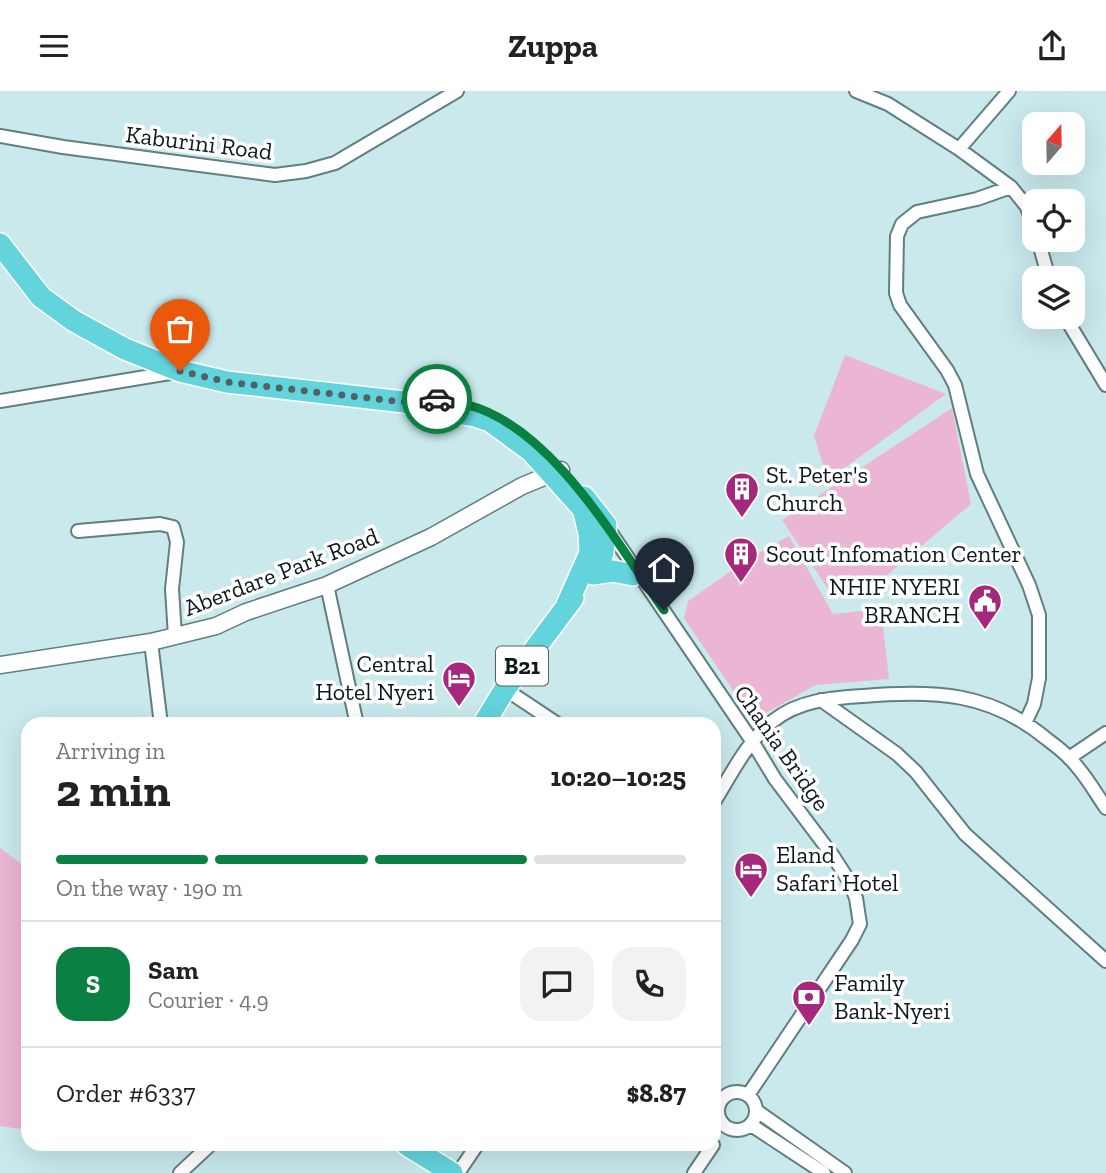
<!DOCTYPE html>
<html lang="en">
<head>
<meta charset="utf-8">
<style>
	body { margin:0; font-family:"Zilla Slab",serif; background:#f2f2f2; color:#222; height:100vh; display:flex; flex-direction:column; font-size:26px; white-space:nowrap }
	* { box-sizing:border-box; margin:0 }
	p { font-size:23px; color:#767676 }
	.icon { flex:none; width:38px; height:38px; fill:none; stroke:currentColor; stroke-width:2; stroke-linecap:round; stroke-linejoin:round }
	.map { position:relative; flex:1; overflow:hidden }
	.side { position:absolute; left:21px; top:626px; width:700px; height:434px; display:flex; flex-direction:column; background:#fff; border-radius:21px; box-shadow:0 7px 28px #0002 }
	.side>* { flex:none }
	.needle { width:46px; rotate:20deg }
	.controls { position:absolute; left:1022px; top:21px; display:grid; gap:14px }
	.controls a { display:grid; place-items:center; width:63px; height:63px; border-radius:14px; background:#fff; box-shadow:0 7px 28px #0002; font-size:35px }
	.pin { position:absolute; display:grid; place-items:center; width:60px; height:60px; color:#fff; margin:-72px -30px; border-radius:50% 50% 50% 0; rotate:-45deg; box-shadow:0 0 7px #0007 }
	.pin .icon { rotate:45deg }
	.courier { position:absolute; display:grid; place-items:center; width:70px; height:70px; margin:-35px; border:5px solid #0b8043; border-radius:50%; background:#fff; color:#222; box-shadow:0 2px 9px #0007 }
	.overview em { font-style:normal; font-weight:800 }
	.overview div { display:flex; flex-direction:column-reverse }
	.overview { display:flex; align-items:center; justify-content:space-between; height:119px; padding:0 35px }
	h1 { font-size:46px; font-weight:800; line-height:52px }
	.bar { display:grid; grid-template-columns:repeat(4,1fr); gap:10px 7px; align-content:center; height:84px; padding:0 35px }
	.bar i { height:9px; border-radius:5px; background:#e0e0e0 }
	.bar .on { background:#0b8043 }
	.bar p { grid-column:span 4 }
	.line { display:flex; align-items:center; gap:18px; padding:0 35px; border-top:2px solid #e0e0e0 }
	.line div { flex:1 }
	.round { display:grid; place-items:center; flex:none; width:74px; height:74px; border-radius:21px; background:#f2f2f2 }
	header { display:flex; justify-content:space-between; align-items:center; height:91px; padding:0 35px; background:#fff; font-size:32px; font-weight:800 }
	.map>svg:first-child { display:block }
	.green { fill:#eab6d3 }
	.lines { fill:none; stroke-linecap:round; stroke-linejoin:round }
	.minor-casing { stroke:#617e81; stroke-width:16 }
	.tertiary-casing { stroke:#617e81; stroke-width:19 }
	.trunk-casing { stroke:#fff; stroke-width:24 }
	.minor { stroke:#fff; stroke-width:12 }
	.tertiary { stroke:#fff; stroke-width:16 }
	.trunk { stroke:#63d3dc; stroke-width:21 }
	.done { stroke:#4f6264; stroke-width:7; stroke-dasharray:0 12.6 }
	.route { stroke:#0b8043; stroke-width:9 }
	.labels { text-anchor:middle; stroke-width:7; stroke-linejoin:round; paint-order:stroke }
	.shield { fill:#fff; stroke:#565e5f; stroke-width:2 }
	.shield-label { font-size:23px; font-weight:bold; fill:#0d191a }
	.street-label { font-size:24px; fill:#0d191a; stroke:#fff }
	.poi-label { font-size:24px; fill:#0d191a; stroke:#fff; text-anchor:start }
</style>
</head>
<body>
<header><svg class="icon" aria-label="menu" viewBox="0 0 24 24"><path d="M4 6h16M4 12h16M4 18h16"/></svg>Zuppa<svg class="icon" aria-label="share" viewBox="0 0 24 24"><path d="M12 15V3M7 8l5-5 5 5M5 13v7h14v-7"/></svg></header>
<div class="map">
<svg width="1106" height="1082" viewBox="0 0 1106 1082">
	<rect width="100%" height="100%" fill="#c9e9ec"/>
	<path class="green" d="M845 264 946 303 828 389 814 345Z
		M952 317 971 413 860 507H834L782 429Z
		M789 445 833 523 881 518 889 588 816 594 753 629 684 527 688 510 750 467Z
		M0 757 28 778V1039L0 1035Z"/>
	<g class="lines">
		<g class="minor-casing">
			<path id="minor" d="M856 0 888 13 959 58 1011 96 1027 116 1034 137
				M0 45 63 56 275 84 306 80 335 72 457 0
				M959 58 1009 0
				M1011 96 977 108 917 121 902 133 897 145 896 202 900 214 947 279 955 294 977 383 1029 494 1039 524V587L1034 613 1026 630
				M1038 149 1049 187
				M1065 226 1106 294
				M0 310 176 281
				M607 436 752 650 775 688 833 765 849 790 856 807 860 833 852 849 748 1004
				M78 440 160 433 173 436 177 451 172 498 175 545
				M327 494 357 634
				M151 551 161 634
				M505 598 559 634
				M821 609 897 663 916 681 965 743 1106 870
				M1069 667 1106 642
				M714 711C731 684 747 650 773 630 799 609 832 607 863 605 935 599 991 601 1048 649 1059 657 1071 667 1079 678 1089 690 1097 704 1106 717
				M718 1020a19 19 0 1 1 38 0a19 19 0 1 1-38 0Z
				M757 1020 845 1082
				M751 1034 824 1082
				M180 1082 210 1054
				M458 1082 477 1054
				M694 1082 713 1054"/>
		</g>
		<g class="tertiary-casing">
			<path id="tertiary" d="M0 574 151 551 216 535 246 521 327 494 431 446 522 395 561 379"/>
		</g>
		<g class="trunk-casing">
			<path id="trunk" d="M0 153 41 206 74 230 125 258 180 280 227 291 404 311 432 318 475 325 490 330 531 360 583 418 589 442 590 462 565 518
				M584 406 606 434 603 462 594 482
				M593 483 613 480 633 484
				M483 634 505 598 573 507
				M407 1054 452 1082"/>
		</g>
		<use href="#minor" class="minor"/>
		<use href="#tertiary" class="tertiary"/>
		<use href="#trunk" class="trunk"/>
	</g>
	<g class="lines">
		<path class="done" d="M180 280 227 291 404 311 437 308"/>
		<path class="route" d="M437 308C448 307 458 311 468 314 552 336 616 451 664 519"/>
	</g>
	<defs>
		<g id="building-pin" transform="scale(1.75)"><path d="M0 17L-7.5 6A9.5 9.5 0 1 1 7.5 6Z" fill="#a5287c" stroke="#fff"/><path d="M-4-6H4V6H1V3H-1V6H-4ZM-2.5-4.3h1.7v1.8h-1.7ZM.8-4.3h1.7v1.8H.8ZM-2.5-1h1.7V.8h-1.7ZM.8-1h1.7V.8H.8Z" fill="#fff"/></g>
		<g id="civic-pin" transform="scale(1.75)"><path d="M0 17L-7.5 6A9.5 9.5 0 1 1 7.5 6Z" fill="#a5287c" stroke="#fff"/><path d="M-.6-6.5H3V-4.5H.6V-3L4-1V1h2V6H-6V1h2V-1L-.6-3ZM-1.2 2.5V6h2.4V2.5Z" fill="#fff"/></g>
		<g id="hotel-pin" transform="scale(1.75)"><path d="M0 17L-7.5 6A9.5 9.5 0 1 1 7.5 6Z" fill="#a5287c" stroke="#fff"/><path d="M-6-4.5h1.5V1H6V5H4.5V3h-9V5H-6ZM-4 0a1.8 1.8 0 1 1 3.6 0ZM.5 0V-2.5h3Q6-2.5 6 0Z" fill="#fff"/></g>
		<g id="bank-pin" transform="scale(1.75)"><path d="M0 17L-7.5 6A9.5 9.5 0 1 1 7.5 6Z" fill="#a5287c" stroke="#fff"/><path d="M-6-4H6V4H-6ZM0-2.3a2.3 2.3 0 1 0 0 4.6a2.3 2.3 0 1 0 0-4.6Z" fill="#fff"/></g>
	</defs>
	<g fill-rule="evenodd">
		<use href="#building-pin" x="742" y="398"/>
		<use href="#building-pin" x="741" y="463"/>
		<use href="#civic-pin" x="985" y="510"/>
		<use href="#hotel-pin" x="459" y="587"/>
		<use href="#hotel-pin" x="751" y="778"/>
		<use href="#bank-pin" x="809" y="906"/>
	</g>
	<g class="labels">
		<rect class="shield" x="496" y="555.5" width="52" height="39" rx="5"/>
		<g class="shield-label">
			<text x="522" y="583">B21</text>
		</g>
		<g class="street-label">
			<text transform="translate(199 52) rotate(7)" y="8">Kaburini Road</text>
			<text transform="translate(281 481) rotate(-21)" y="8">Aberdare Park Road</text>
			<text transform="translate(782 657) rotate(55)" y="8">Chania Bridge</text>
		</g>
		<g class="poi-label">
			<text x="766" y="392">St. Peter's<tspan x="766" dy="28">Church</tspan></text>
			<text x="766" y="471">Scout Infomation Center</text>
			<text x="960" y="504" text-anchor="end">NHIF NYERI<tspan x="960" dy="28">BRANCH</tspan></text>
			<text x="434" y="581" text-anchor="end">Central<tspan x="434" dy="28">Hotel Nyeri</tspan></text>
			<text x="776" y="772">Eland<tspan x="776" dy="28">Safari Hotel</tspan></text>
			<text x="834" y="900">Family<tspan x="834" dy="28">Bank-Nyeri</tspan></text>
		</g>
	</g>
</svg>
<div class="controls">
<a><svg class="needle" viewBox="-14 -14 28 28"><path d="M0-13l5 13h-10z" fill="#e53935"/><path d="M0 13l5-13h-10z" fill="#767676"/></svg></a>
<a><svg class="icon" aria-label="locate" viewBox="0 0 24 24"><circle cx="12" cy="12" r="6"/><path d="M12 2v4M12 18v4M2 12h4M18 12h4"/></svg></a>
<a><svg class="icon" aria-label="layers" viewBox="0 0 24 24"><path d="M12 4l9 5-9 5-9-5zM3 14l9 5 9-5"/></svg></a>
</div>
<div class="pin" style="left:180px;top:280px;background:#ea580c"><svg class="icon" aria-label="bag" viewBox="0 0 24 24"><path d="M5 8h14l-1 12H6zM9 8a3 3 0 0 1 6 0"/></svg></div>
<div class="pin" style="left:664px;top:519px;background:#1f2937"><svg class="icon" aria-label="home" viewBox="0 0 24 24"><path d="M3 11l9-7 9 7M6 9v11h12V9"/></svg></div>
<div class="courier" style="left:437px;top:308px"><svg class="icon" aria-label="car" viewBox="0 0 24 24"><path d="M5 17H2v-5l4-1 3-4h7l3 4 3 1v5h-3M9 17h6M6 11h13"/><circle cx="7" cy="17" r="2"/><circle cx="17" cy="17" r="2"/></svg></div>
<section class="side">
<div class="overview"><div><h1>2 min</h1><p>Arriving in</p></div><em>10:20–10:25</em></div>
<div class="bar"><i class="on"></i><i class="on"></i><i class="on"></i><i></i><p>On the way · 190 m</p></div>
<div class="line" style="height:126px"><b class="round" style="background:#0b8043;color:#fff">S</b><div><b>Sam</b><p>Courier · 4.9</p></div><a class="round"><svg class="icon" aria-label="chat" viewBox="0 0 24 24"><path d="M4 5h16v11H9l-5 4z"/></svg></a><a class="round"><svg class="icon" aria-label="phone" viewBox="0 0 24 24"><path d="M5 4h4l2 5-3 2q2 4 5 5l2-3 5 2v4C11 20 4 13 5 4z"/></svg></a></div>
<div class="line" style="height:91px"><div>Order #6337</div><b>$8.87</b></div>
</section>
</div>
</body>
</html>
